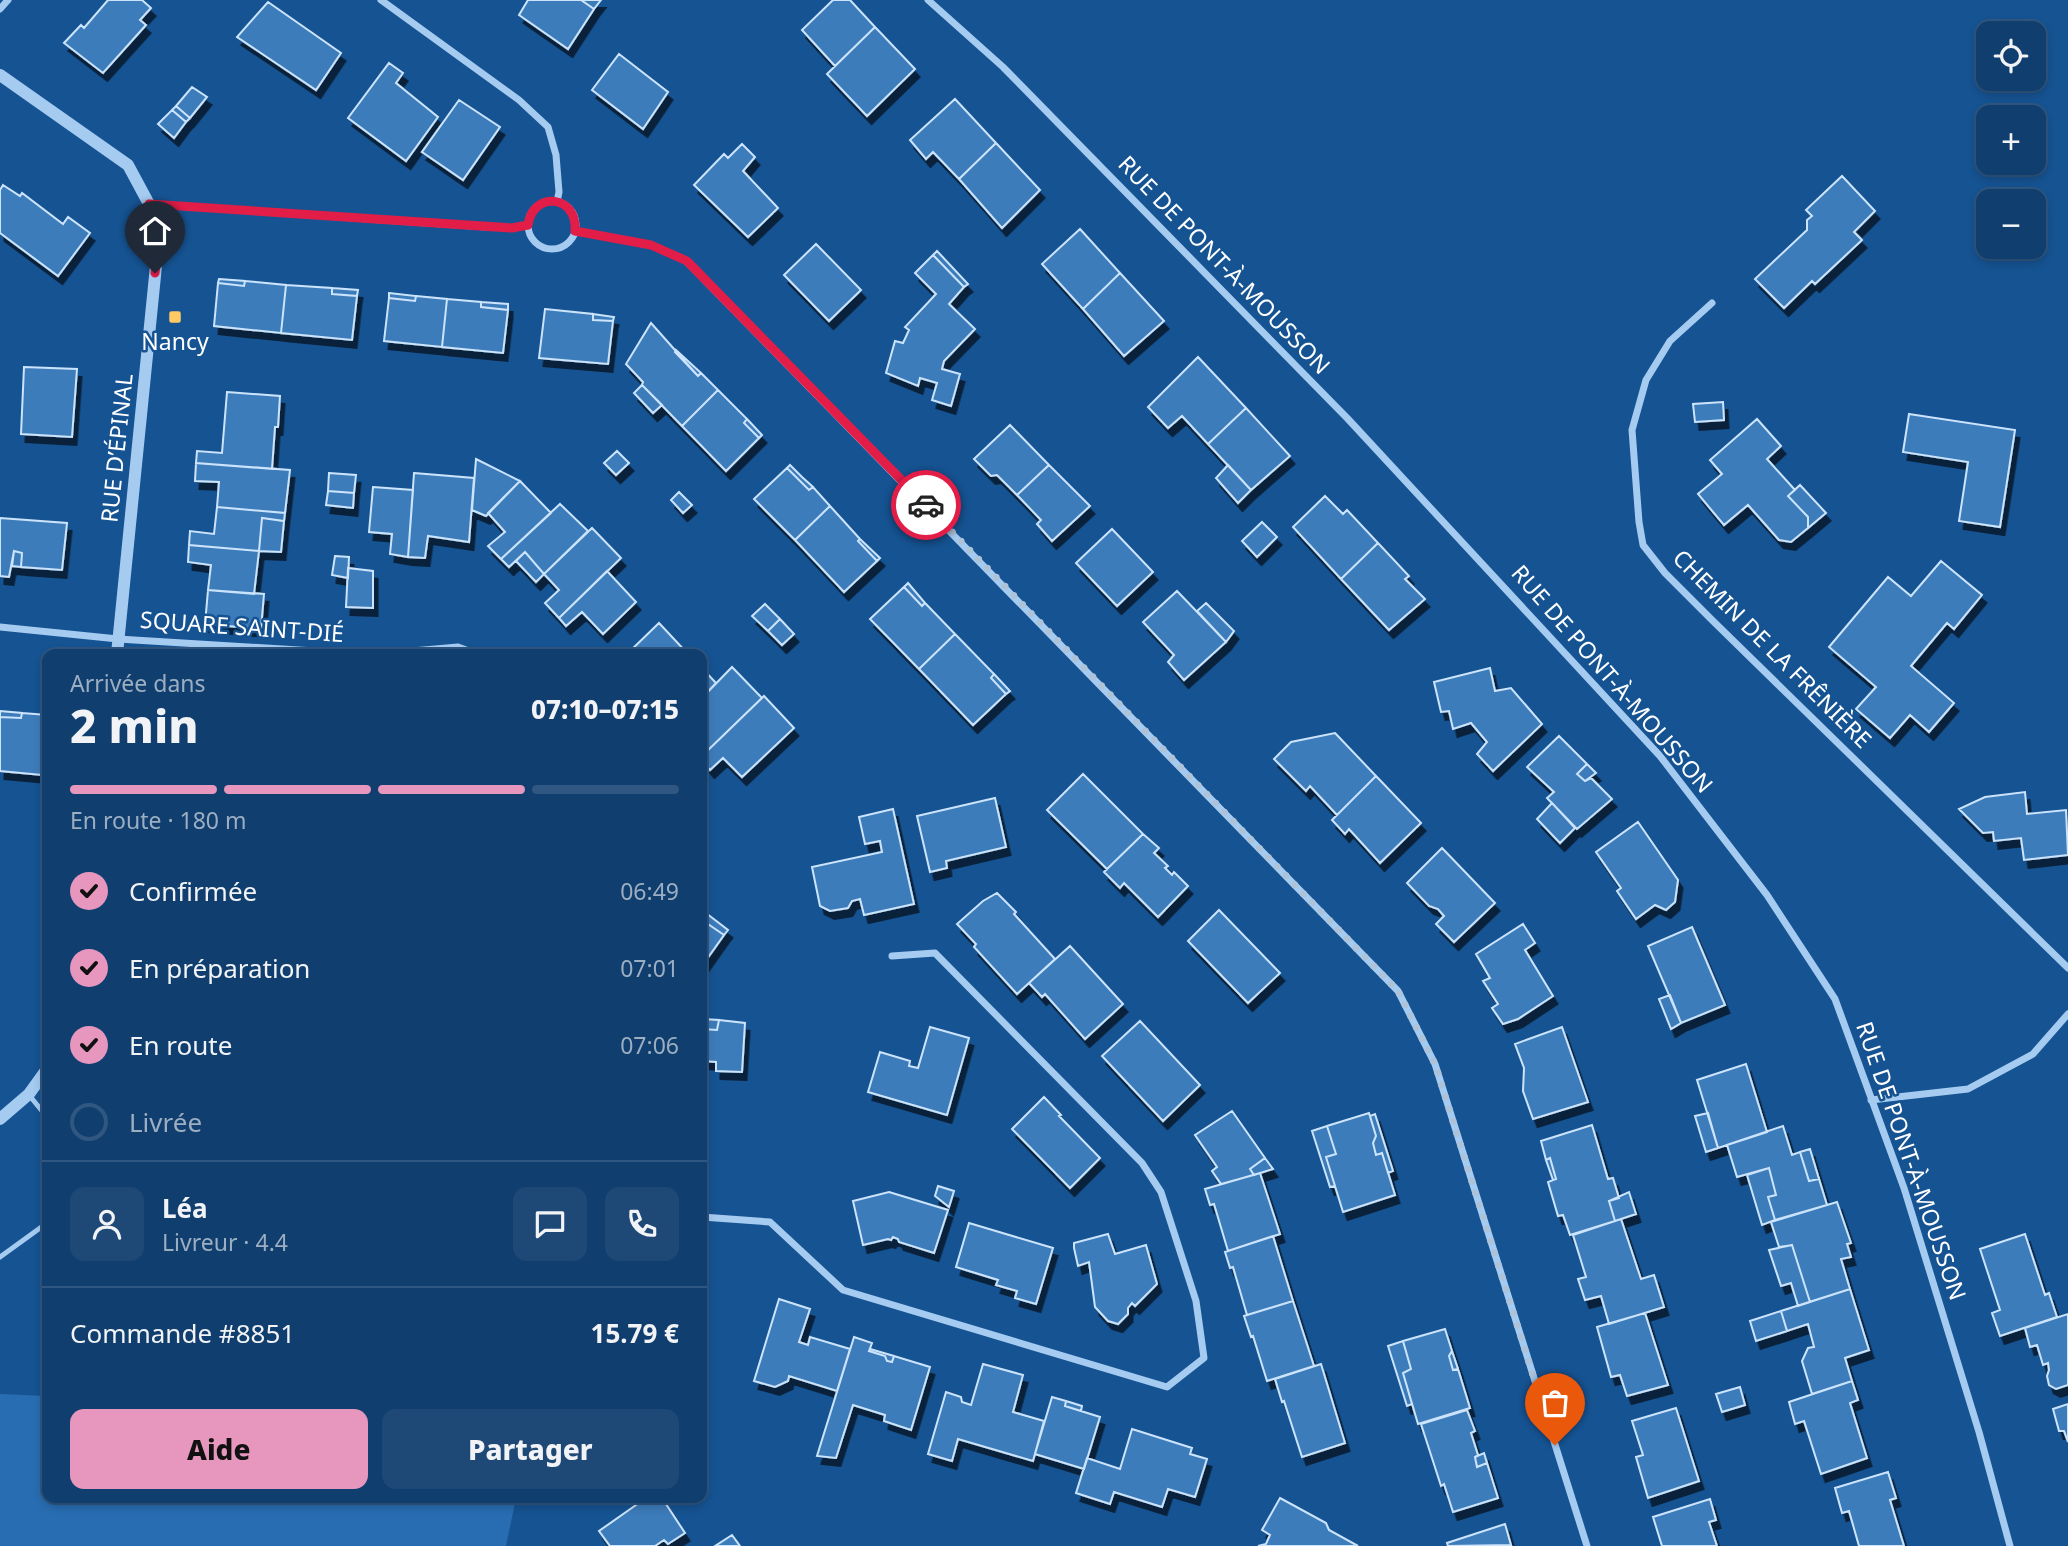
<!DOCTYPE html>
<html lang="fr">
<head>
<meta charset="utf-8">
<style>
	body { margin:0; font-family:"Noto Sans",sans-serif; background:#1e4976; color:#f1f3f6; height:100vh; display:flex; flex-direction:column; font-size:26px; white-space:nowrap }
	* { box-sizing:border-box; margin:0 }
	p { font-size:23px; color:#9caec2 }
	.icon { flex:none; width:38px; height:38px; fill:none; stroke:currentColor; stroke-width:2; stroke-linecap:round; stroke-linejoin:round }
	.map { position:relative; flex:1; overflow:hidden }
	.sheet { position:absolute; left:42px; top:649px; width:665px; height:854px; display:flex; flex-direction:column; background:#103e6e; border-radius:14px; box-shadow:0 4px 10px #0003,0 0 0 2px #305781 }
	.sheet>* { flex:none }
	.fabs { position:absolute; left:1976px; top:21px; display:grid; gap:14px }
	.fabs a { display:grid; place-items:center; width:70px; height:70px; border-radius:14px; background:#103e6e; box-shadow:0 4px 10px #0003,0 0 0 2px #305781; font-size:35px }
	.pin { position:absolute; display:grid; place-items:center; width:60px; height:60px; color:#fff; margin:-72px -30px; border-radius:50% 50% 50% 0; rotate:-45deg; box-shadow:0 0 7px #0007 }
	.pin .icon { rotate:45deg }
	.courier { position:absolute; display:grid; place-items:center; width:70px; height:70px; margin:-35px; border:5px solid #e11d48; border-radius:50%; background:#fff; color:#222; box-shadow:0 2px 9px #0007 }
	.overview em { font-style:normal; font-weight:800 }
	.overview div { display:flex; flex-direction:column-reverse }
	.overview { display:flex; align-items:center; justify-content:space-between; height:119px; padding:0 28px }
	h1 { font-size:46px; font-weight:800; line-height:52px }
	.bar { display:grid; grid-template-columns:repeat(4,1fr); gap:10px 7px; align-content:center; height:84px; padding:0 28px }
	.bar i { height:9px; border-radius:5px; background:#305781 }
	.bar .current { background:#e797bd }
	.bar p { grid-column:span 4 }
	.line { display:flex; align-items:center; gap:18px; padding:0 28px; border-top:2px solid #305781 }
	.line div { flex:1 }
	.round { display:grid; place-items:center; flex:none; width:74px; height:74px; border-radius:14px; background:#1e4976 }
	ol { padding:0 28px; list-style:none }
	li { display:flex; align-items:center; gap:21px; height:77px }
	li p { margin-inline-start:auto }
	li .icon { padding:7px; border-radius:50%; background:#e797bd; color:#111; stroke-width:4 }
	li:last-child { color:#9caec2 }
	li i { width:38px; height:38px; border:4px solid #305781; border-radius:50% }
	.action { display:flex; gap:14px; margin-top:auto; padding:14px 28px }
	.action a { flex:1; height:80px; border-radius:14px; background:#e797bd; color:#111; font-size:28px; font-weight:800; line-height:80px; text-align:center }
	.action a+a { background:#1e4976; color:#f1f3f6 }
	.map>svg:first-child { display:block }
	.green { fill:#286db1 }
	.building { fill:#3e7cba; stroke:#cbe4fc; stroke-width:2; filter:url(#shadow) }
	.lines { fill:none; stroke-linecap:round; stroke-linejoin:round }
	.service { stroke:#a5cbf1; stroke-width:5 }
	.minor { stroke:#a5cbf1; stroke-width:7 }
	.tertiary { stroke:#a5cbf1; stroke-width:12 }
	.done { stroke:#adc3d9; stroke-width:7; stroke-dasharray:0 12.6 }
	.route { stroke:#e11d48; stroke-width:9 }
	.poi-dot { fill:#ffca64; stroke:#165392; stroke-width:2.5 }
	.labels { text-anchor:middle; stroke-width:5; stroke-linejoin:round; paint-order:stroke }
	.street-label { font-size:23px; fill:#fff; stroke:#165392 }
	.poi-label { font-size:23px; fill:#fff; stroke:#165392 }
</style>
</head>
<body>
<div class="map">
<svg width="2068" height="1546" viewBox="0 0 2068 1546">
	<defs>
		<filter id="shadow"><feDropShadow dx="4.5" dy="8" stdDeviation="0" flood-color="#0009"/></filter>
	</defs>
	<rect width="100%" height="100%" fill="#165392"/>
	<path class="green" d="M0 1394 47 1396V1498H516L506 1546H0Z"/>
	<path class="building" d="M108 0H142L151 8 140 20 146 25 103 73 64 43 81 25 84 28Z
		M528 0H581L594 9 568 49 519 15Z
		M581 0H601L594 9Z
		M833 0H850L875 27 835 66 802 30Z
		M268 2 341 53 316 90 237 37Z
		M875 27 915 69 867 116 827 74Z
		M619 54 668 92 643 129 592 90Z
		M389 63 403 73 396 83 438 117 406 161 348 118Z
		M192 87 207 97 190 118 176 106Z
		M955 99 996 143 959 179 933 152 926 159 910 140Z
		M459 100 500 127 463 180 422 152Z
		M176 106 190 118 186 122 172 110Z
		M172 110 186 122 174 138 158 124Z
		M996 143 1040 190 1002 228 959 179Z
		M742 144 755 157 743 171 778 208 748 237 694 185 724 154 728 158Z
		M1842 176 1875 211 1854 232 1862 240 1815 284 1812 281 1784 308 1755 279 1807 230V220L1812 216 1806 210Z
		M3 185 20 196 22 193 63 224 68 217 90 233 58 276 0 233V190Z
		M1080 229 1120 273 1083 309 1042 264Z
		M816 244 861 290 829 321 784 275Z
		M937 251 968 284 964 287 933 255Z
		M933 255 964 287 949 304 975 329 944 361 942 369 960 374 951 406 932 400 937 383 920 378 918 386 886 373 895 341 903 343 909 330 905 327 936 294 915 273Z
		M1120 273 1164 321 1124 356 1083 309Z
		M219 279 245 281 244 286 218 283Z
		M245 281 286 285 281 333 214 326 218 283 244 286Z
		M286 285 332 288V294L357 296 352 340 281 333Z
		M332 288 358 290 357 296 332 294Z
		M389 293 416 296 415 301 389 298Z
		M416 296 447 299 442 347 384 341 389 298 415 301Z
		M447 299 481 302V307L508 310 503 353 442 347Z
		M481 302 508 304V310L481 307Z
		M545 309 593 314V320L613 321 608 364 539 358Z
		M593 314 614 317 613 321 593 320Z
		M651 323 698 376 701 373 718 390 682 426 642 385 643 382 626 364Z
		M676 350 701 373 698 376 675 352Z
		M1198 357 1246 408 1208 444 1182 416 1168 428 1148 407Z
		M24 367 77 369 72 437 21 434Z
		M642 385 662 405 653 413 634 393Z
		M718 390 747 419 744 423 759 438 726 471 682 426Z
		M227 392 280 396 278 427H275L272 469 196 463 197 451 222 453Z
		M1723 402 1724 420 1695 422 1693 404Z
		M1246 408 1290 456 1251 490 1208 444Z
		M1909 414 2015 430 2000 527 1959 521 1968 462 1903 452Z
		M747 419 762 435 759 438 744 423Z
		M1757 419 1781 446 1767 459 1795 490 1788 496 1808 517V528L1791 542 1779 540 1748 505 1724 525 1698 494 1722 474 1710 460Z
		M1010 425 1049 465 1017 495 997 475 991 476 974 459Z
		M617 451 629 463 616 475 604 463Z
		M476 459 520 481 486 516 472 510Z
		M196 463 290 470 285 513 217 507 219 482 195 481Z
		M790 465 802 477 813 487 809 490 787 468Z
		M1049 465 1090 506 1052 541 1037 524 1041 520 1017 495Z
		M1228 465 1251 490 1238 503 1216 478Z
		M787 468 809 490 813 487 830 506 795 540 754 499Z
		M329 473 356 475 354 493 328 491Z
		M414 473 474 478 469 542 428 536 425 558 408 557Z
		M520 481 551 513 501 559 488 546 505 532 488 513Z
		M1800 485 1826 513 1808 528V517L1788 496Z
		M373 487 413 490 408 557 390 554 392 534 369 532Z
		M328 491 354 493 353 508 326 505Z
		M679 492 692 505 683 513 671 500Z
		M1325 496 1343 514 1347 510 1378 543 1341 579 1293 527Z
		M560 504 588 531 544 574 525 552 509 567 501 559Z
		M830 506 860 539 858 541 877 561 844 592 795 540Z
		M217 507 285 513 284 521 262 518 259 551 189 545 190 531 214 534Z
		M0 518 67 523 62 570 21 567 22 553 14 551 9 577 0 576Z
		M262 518 284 521 281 552 259 551Z
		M1262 522 1277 537 1257 557 1242 541Z
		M592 528 621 558 559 618 545 603 559 590 544 574Z
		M1112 529 1153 572 1117 606 1076 563Z
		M860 539 880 558 877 561 858 541Z
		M1378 543 1409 576 1405 579 1425 599 1389 630 1341 579Z
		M189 545 259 551 254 594 208 590 211 565 188 562Z
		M14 551 22 553 21 567 12 566Z
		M525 552 544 574 536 582 516 561Z
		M335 556 349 557 348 578 332 575Z
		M1941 561 1982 595 1954 629 1947 623 1911 666 1954 703 1929 732 1910 715 1890 738 1856 709 1876 687 1829 647 1888 577 1911 596Z
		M348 568 373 571V608L346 607Z
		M607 571 636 602 603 634 582 612 566 626 559 618Z
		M908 583 925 603 922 606 904 587Z
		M904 587 922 606 925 603 955 634 919 669 870 619Z
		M208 590 264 594 261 629 205 624Z
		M1177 591 1226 642 1184 680 1168 662 1174 655 1143 622Z
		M1206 603 1234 631 1226 642 1197 611Z
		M765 604 780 619 768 631 752 616Z
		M780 619 794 634 782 645 768 631Z
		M659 623 688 654H627Z
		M955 634 994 674 991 678 1006 694 973 725 919 669Z
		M732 667 762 698 702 756V698Z
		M702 668 716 683 702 698Z
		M1490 668 1495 691 1511 688 1542 724 1493 771 1477 754 1487 742 1471 723 1453 729 1449 711 1441 712 1434 682Z
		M994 674 1010 691 1006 694 991 678Z
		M764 696 794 728 742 777 723 758 710 770 702 761V756Z
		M0 711 22 713 21 718 0 717Z
		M22 713 47 715 42 775 0 771V717L21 718Z
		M1335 733 1376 776 1337 815 1310 786 1306 791 1274 759 1291 742Z
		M1559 736 1587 764 1577 774 1585 781 1591 778 1612 799 1577 829 1547 798 1554 792 1527 767Z
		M1587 764 1596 773 1585 781 1577 774Z
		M1083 774 1143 834 1107 869 1047 810Z
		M1376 776 1421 823 1380 863 1349 829 1345 834 1332 820Z
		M2025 792 2027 814 2066 810 2068 855 2024 860 2021 838 1994 841 1993 832 1983 833 1959 809 1985 797Z
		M995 798 1006 847 946 861 947 868 930 872 917 816Z
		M1552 803 1575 828 1560 843 1537 819Z
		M893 809 914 904 864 915 860 899 852 901 848 908 830 911 820 906 812 867 882 852 880 841 865 844 859 817Z
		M1638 822 1678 880 1675 902 1666 910 1655 905 1636 919 1617 891 1621 888 1596 852Z
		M1143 834 1159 848 1154 853 1168 866 1165 868 1172 875 1174 872 1188 886 1158 917 1124 883 1120 888 1104 872Z
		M1442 848 1495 903 1454 942 1436 924 1444 916 1438 909 1429 906 1407 883Z
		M997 893 1016 912 1014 914 1055 959 1017 994 974 947 976 944 957 924 983 901Z
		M702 910 728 930 724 935 702 920Z
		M1219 910 1280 973 1248 1003 1188 941Z
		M702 920 724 935 702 966Z
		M1523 924 1535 943 1525 950 1553 996 1518 1019 1503 1024 1492 1008 1498 1004 1483 981 1490 978 1476 954Z
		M1692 927 1725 1005 1681 1023 1648 946Z
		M1070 946 1123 1004 1085 1039 1045 994 1042 997 1029 983Z
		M1670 995 1681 1023 1671 1029 1659 999Z
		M702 1019 719 1020 717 1030 702 1029Z
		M719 1020 745 1023 742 1072 716 1071V1062L702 1061V1029L717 1030Z
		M1140 1021 1200 1085 1163 1121 1102 1056Z
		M930 1027 969 1038 947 1115 868 1092 880 1052 910 1061 909 1066 918 1068Z
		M1562 1027 1588 1102 1533 1119 1523 1091 1524 1068 1515 1044Z
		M1746 1064 1767 1132 1718 1148 1697 1080Z
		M1044 1097 1061 1115 1059 1116 1100 1158 1070 1188 1012 1129Z
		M1232 1111 1265 1158 1250 1169 1254 1175 1221 1184 1212 1171 1217 1167 1195 1135Z
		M1369 1113 1376 1136 1373 1143 1376 1155 1382 1153 1395 1195 1343 1212 1326 1157 1336 1154 1327 1126Z
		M1708 1113 1718 1148 1706 1152 1695 1116Z
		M1375 1114 1393 1171 1388 1173 1382 1153 1376 1155 1373 1143 1376 1136 1370 1116Z
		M1592 1125 1608 1179 1613 1178 1619 1198 1609 1201 1615 1221 1570 1235 1563 1215 1558 1216 1548 1182 1556 1179 1550 1158 1546 1160 1541 1141Z
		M1327 1126 1336 1154 1326 1157 1335 1186 1330 1187 1312 1131Z
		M1783 1126 1792 1155 1800 1152 1809 1181 1819 1179 1827 1205 1775 1220 1768 1197 1776 1195 1769 1168 1737 1177 1727 1145Z
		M1810 1149 1819 1179 1809 1181 1800 1152Z
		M1265 1158 1273 1169 1254 1175 1250 1169Z
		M1550 1158 1556 1179 1553 1180 1546 1160Z
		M1769 1168 1776 1195 1768 1197 1775 1220 1762 1225 1747 1175Z
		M1260 1173 1280 1234 1228 1251 1214 1204 1210 1205 1205 1189Z
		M938 1186 954 1191 949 1207 935 1196Z
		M889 1192 948 1210 934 1253 899 1242 898 1239 893 1237 891 1240 888 1239 863 1245 853 1201Z
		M1629 1192 1636 1214 1615 1221 1609 1201Z
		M1837 1202 1851 1243 1847 1244 1851 1257 1841 1259 1850 1289 1810 1302 1792 1245 1779 1247 1771 1222Z
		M1621 1219 1641 1279 1654 1275 1664 1307 1609 1324 1601 1296 1585 1300 1578 1279 1586 1277 1573 1235Z
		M969 1223 1053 1248 1036 1304 1015 1298 1017 1291 996 1285 998 1280 956 1267Z
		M1108 1234 1115 1254 1146 1245 1157 1284 1135 1306 1132 1303 1128 1308V1314L1118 1324 1108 1321 1095 1307 1089 1262 1078 1266 1074 1248V1243Z
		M2025 1234 2045 1295 2049 1293 2057 1317 2000 1336 1992 1313 2000 1310 1980 1249Z
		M1273 1236 1293 1301 1247 1315 1233 1267 1230 1268 1225 1252Z
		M1792 1245 1810 1302 1798 1306 1791 1283 1781 1286 1769 1250Z
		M1850 1289 1869 1350 1845 1358 1852 1381 1812 1394 1802 1361 1808 1348 1814 1347 1808 1324 1787 1331 1781 1311Z
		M779 1299 810 1309 799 1342 808 1345 810 1337 850 1349 837 1391 789 1376 788 1381 775 1387 754 1381Z
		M1293 1301 1314 1366 1267 1381 1253 1336 1251 1337 1244 1316Z
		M1781 1311 1787 1331 1756 1341 1750 1321Z
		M1645 1313 1668 1385 1627 1396 1620 1375 1611 1377 1597 1327Z
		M2068 1314V1385L2056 1389 2049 1385 2047 1376 2049 1370 2048 1363 2043 1365 2037 1345 2030 1347 2025 1328Z
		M1445 1329 1452 1351 1449 1356 1453 1370 1458 1369 1470 1408 1418 1424 1403 1373 1411 1369 1403 1341Z
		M854 1337 872 1343 869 1351 885 1356 887 1361 892 1362 894 1356 930 1367 911 1430 884 1421 885 1415 853 1405 836 1458 817 1456Z
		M1403 1341 1411 1369 1403 1373 1412 1404 1407 1406 1388 1346Z
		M870 1349 894 1356 892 1362 887 1361 885 1356 869 1351Z
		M1452 1351 1458 1369 1453 1370 1449 1356Z
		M983 1364 1023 1375 1013 1412 1044 1421 1033 1461 958 1439 952 1461 928 1454 946 1392 961 1397 962 1402 971 1405Z
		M1321 1364 1345 1443 1302 1457 1284 1401 1282 1402 1275 1379Z
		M1852 1381 1858 1400 1850 1403 1867 1458 1821 1474 1804 1421 1795 1424 1789 1402Z
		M1740 1387 1745 1405 1722 1412 1716 1394Z
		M1052 1397 1066 1401 1065 1406 1100 1417 1084 1469 1035 1454Z
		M1066 1401 1082 1406 1081 1411 1065 1406Z
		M2068 1404V1442L2064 1431H2059L2053 1409Z
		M1676 1408 1699 1481 1648 1498 1636 1457 1643 1455 1632 1421Z
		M1467 1410 1475 1431 1471 1433 1478 1455 1475 1457 1477 1467 1487 1463 1498 1498 1453 1512 1444 1484 1441 1486 1421 1424Z
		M1132 1429 1192 1448 1190 1454 1207 1459 1195 1497 1168 1489 1162 1507 1114 1492 1110 1504 1076 1493 1087 1458 1120 1469Z
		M1484 1453 1487 1463 1477 1467 1475 1457Z
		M1888 1472 1896 1498 1890 1500 1904 1546H1859L1849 1511 1842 1513 1835 1488Z
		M646 1498H662L685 1533 668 1544 664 1540 655 1546H610L599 1531Z
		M1280 1498 1326 1523 1329 1530 1358 1546H1258L1266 1544 1270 1535 1262 1530Z
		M1710 1499 1716 1520 1709 1522 1717 1546H1662L1653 1517Z
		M1505 1524 1511 1545 1448 1546 1447 1543Z
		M732 1535 740 1546H715Z"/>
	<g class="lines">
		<path class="service" d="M29 1095 47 1117
			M0 1257 47 1223"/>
		<path class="minor" d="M381 0 519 100 548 127 556 155 559 192 557 202
			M928 0 1003 67 1348 419 1660 756 1767 895 1835 999 1904 1188 1979 1432 2010 1546
			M0 9 8 0
			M528 225a24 24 0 1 1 48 0a24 24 0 1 1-48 0Z
			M149 204 486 227 512 228 528 225
			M575 231 651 245 686 261 1398 991 1435 1064 1587 1546
			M1712 303 1670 341 1646 380 1632 430 1639 522 1643 545 1665 573 1713 621 2068 968
			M0 627 118 639 364 654
			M378 654 458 647 477 654
			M1871 1100 1968 1089 2033 1054 2068 1014
			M702 1217 770 1222 843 1290 1167 1387 1204 1358 1196 1301 1161 1192 1142 1163 935 953 892 956"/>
		<path class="tertiary" d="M0 75 128 165 149 204 158 246 117 654
			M0 1119 29 1094 47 1069"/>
	</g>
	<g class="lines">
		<path class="done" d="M926 505 1398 991 1435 1064 1555 1445"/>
		<path class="route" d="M155 273 158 246 149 204 512 228 528 225C533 190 578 195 575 231L651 245 687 261 926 505"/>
	</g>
	<rect class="poi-dot" x="168" y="310" width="14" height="14" rx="3.5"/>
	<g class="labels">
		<g class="street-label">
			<text transform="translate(1224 265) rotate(46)" y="8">RUE DE PONT-À-MOUSSON</text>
			<text transform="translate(117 448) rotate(-84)" y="8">RUE D’ÉPINAL</text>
			<text transform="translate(242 627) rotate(4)" y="8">SQUARE SAINT-DIÉ</text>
			<text transform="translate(1772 649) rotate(45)" y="8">CHEMIN DE LA FRÊNIÈRE</text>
			<text transform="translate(1612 679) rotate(49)" y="8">RUE DE PONT-À-MOUSSON</text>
			<text transform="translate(1911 1161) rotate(71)" y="8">RUE DE PONT-À-MOUSSON</text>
		</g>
		<g class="poi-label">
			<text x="175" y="350">Nancy</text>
		</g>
	</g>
</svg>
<div class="fabs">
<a><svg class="icon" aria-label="locate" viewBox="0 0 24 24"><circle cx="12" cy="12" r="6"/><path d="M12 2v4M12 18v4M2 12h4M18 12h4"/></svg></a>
<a>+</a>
<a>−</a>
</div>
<div class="pin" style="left:1555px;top:1445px;background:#ea580c"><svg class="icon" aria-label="bag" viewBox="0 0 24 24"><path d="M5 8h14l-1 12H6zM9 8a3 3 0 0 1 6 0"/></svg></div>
<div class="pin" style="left:155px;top:273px;background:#1f2937"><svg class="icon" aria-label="home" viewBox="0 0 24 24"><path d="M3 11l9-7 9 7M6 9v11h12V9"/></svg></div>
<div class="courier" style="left:926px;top:505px"><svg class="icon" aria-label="car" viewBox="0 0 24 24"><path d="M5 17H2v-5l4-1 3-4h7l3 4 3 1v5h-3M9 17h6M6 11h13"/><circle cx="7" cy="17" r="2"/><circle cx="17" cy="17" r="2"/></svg></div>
<section class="sheet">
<div class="overview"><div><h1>2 min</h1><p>Arrivée dans</p></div><em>07:10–07:15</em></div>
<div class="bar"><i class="current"></i><i class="current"></i><i class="current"></i><i></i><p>En route · 180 m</p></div>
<ol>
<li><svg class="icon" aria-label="check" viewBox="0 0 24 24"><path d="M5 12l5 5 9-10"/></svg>Confirmée<p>06:49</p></li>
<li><svg class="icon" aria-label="check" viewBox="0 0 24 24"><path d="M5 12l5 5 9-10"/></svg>En préparation<p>07:01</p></li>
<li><svg class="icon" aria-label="check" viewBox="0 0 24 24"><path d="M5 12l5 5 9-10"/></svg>En route<p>07:06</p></li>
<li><i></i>Livrée</li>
</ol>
<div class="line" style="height:126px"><a class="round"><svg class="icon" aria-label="person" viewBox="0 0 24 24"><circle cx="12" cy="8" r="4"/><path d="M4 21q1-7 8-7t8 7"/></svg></a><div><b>Léa</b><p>Livreur · 4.4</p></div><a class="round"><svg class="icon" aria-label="chat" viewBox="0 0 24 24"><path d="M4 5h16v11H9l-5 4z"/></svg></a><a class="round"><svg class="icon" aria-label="phone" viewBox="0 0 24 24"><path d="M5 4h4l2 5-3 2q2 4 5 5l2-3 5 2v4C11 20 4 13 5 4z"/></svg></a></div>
<div class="line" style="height:91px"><div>Commande #8851</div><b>15.79 €</b></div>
<div class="action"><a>Aide</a><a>Partager</a></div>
</section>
</div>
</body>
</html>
